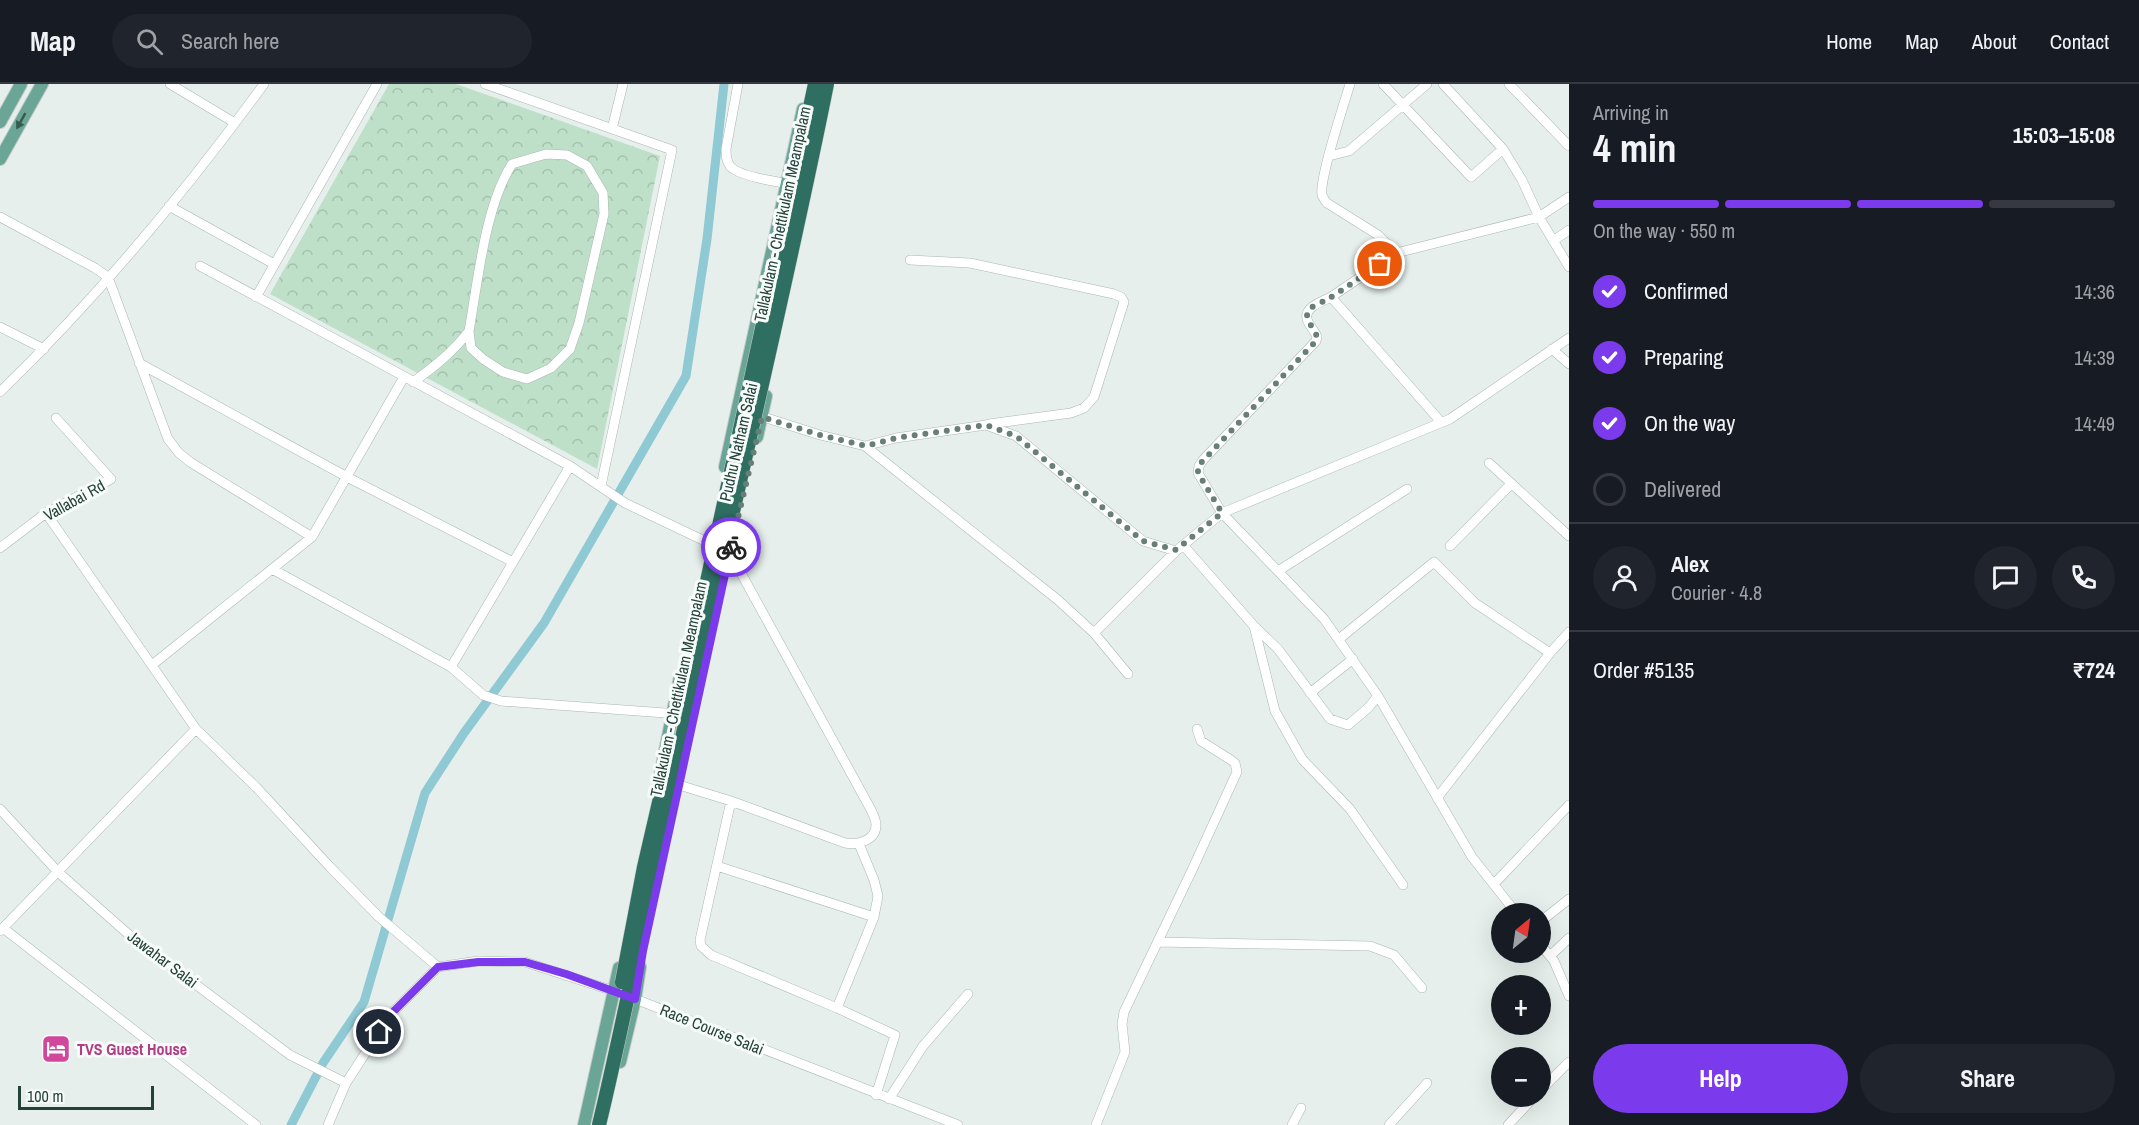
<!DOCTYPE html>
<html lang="en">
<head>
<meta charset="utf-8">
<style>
	body { margin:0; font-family:"Archivo Narrow",sans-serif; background:#20242c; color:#f1f3f6; height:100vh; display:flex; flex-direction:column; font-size:22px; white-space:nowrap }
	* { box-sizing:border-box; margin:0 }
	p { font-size:20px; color:#9ea1a6 }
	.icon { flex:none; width:33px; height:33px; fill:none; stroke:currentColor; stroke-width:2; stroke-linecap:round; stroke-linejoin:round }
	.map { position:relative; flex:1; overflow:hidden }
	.panel { display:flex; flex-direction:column; background:#171b24; width:570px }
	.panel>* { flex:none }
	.needle { width:39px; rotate:29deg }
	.controls { position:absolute; left:1491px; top:819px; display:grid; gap:12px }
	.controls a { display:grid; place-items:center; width:60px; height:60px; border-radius:50%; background:#171b24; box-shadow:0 6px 24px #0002; font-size:30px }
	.scale { position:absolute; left:18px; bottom:15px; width:136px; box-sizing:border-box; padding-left:6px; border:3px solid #24423a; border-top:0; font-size:16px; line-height:21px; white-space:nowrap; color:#24423a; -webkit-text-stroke:4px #f7fbf9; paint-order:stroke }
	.pin { position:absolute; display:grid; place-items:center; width:51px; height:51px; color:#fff; margin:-26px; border:3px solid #fff; border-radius:50%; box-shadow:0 2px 6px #0007 }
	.courier { position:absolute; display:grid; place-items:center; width:60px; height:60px; margin:-30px; border:4px solid #7c3aed; border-radius:50%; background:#fff; color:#222; box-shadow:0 2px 8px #0007 }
	.head em { font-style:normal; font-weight:800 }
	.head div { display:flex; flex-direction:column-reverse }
	.head { display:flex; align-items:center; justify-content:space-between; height:102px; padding:0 24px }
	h1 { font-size:39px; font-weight:800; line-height:45px }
	.bar { display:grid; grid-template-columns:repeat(4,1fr); gap:9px 6px; align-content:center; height:72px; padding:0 24px }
	.bar i { height:8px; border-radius:4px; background:#363941 }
	.bar .active { background:#7c3aed }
	.bar p { grid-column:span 4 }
	.line { display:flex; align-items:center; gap:15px; padding:0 24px; border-top:2px solid #363941 }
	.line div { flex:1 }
	.round { display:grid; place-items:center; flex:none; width:63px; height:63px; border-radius:32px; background:#20242c }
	ol { padding:0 24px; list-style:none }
	li { display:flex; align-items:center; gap:18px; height:66px }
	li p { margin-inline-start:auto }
	li .icon { padding:6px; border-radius:50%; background:#7c3aed; color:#fff; stroke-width:4 }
	li:last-child { color:#9ea1a6 }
	li i { width:33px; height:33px; border:3px solid #363941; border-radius:50% }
	.action { display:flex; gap:12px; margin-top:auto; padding:12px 24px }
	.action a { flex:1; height:69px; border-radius:36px; background:#7c3aed; color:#fff; font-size:24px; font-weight:800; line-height:69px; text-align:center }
	.action a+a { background:#20242c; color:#f1f3f6 }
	header { display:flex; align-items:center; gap:36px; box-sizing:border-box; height:84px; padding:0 30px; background:#171b24; border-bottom:2px solid #363941 }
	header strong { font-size:28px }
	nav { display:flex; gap:33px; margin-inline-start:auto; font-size:21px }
	.search { width:420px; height:54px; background:#20242c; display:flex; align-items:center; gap:15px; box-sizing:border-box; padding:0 21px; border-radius:33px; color:#9ea1a6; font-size:22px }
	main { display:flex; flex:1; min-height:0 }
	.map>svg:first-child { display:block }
	.forest { fill:url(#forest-crowns) }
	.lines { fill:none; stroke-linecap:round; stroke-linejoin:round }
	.canal { stroke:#8ec9d4; stroke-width:9 }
	.minor-casing { stroke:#a8b8b2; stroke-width:10 }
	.major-casing { stroke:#c2cac8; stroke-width:14 }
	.minor { stroke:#fff; stroke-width:9 }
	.major { stroke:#6aa596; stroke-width:12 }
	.highway-bridge-casing { stroke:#c2cac8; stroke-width:15; stroke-linecap:butt }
	.highway-bridge { stroke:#2f6f62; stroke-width:14 }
	.oneway { fill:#365b51 }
	.done { stroke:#687f78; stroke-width:6; stroke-dasharray:0 10.8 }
	.route { stroke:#7c3aed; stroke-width:8 }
	.labels { text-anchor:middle; stroke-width:6; stroke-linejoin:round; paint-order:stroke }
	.street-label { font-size:16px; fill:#24423a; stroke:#f7fbf9 }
	.hotel-label { font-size:16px; font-weight:bold; fill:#b23c85; stroke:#f7fbf9; text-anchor:start }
</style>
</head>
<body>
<header>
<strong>Map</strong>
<div class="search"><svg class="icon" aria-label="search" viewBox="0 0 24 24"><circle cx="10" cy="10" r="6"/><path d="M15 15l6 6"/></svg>Search here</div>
<nav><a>Home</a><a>Map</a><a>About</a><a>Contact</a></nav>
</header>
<main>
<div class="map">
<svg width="1569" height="1041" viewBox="0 0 1569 1041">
	<defs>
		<pattern id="forest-crowns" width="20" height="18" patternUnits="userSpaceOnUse" patternTransform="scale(1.5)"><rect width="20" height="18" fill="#bfe0c8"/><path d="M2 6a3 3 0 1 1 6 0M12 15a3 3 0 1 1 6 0" fill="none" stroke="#a4c1ad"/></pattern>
	</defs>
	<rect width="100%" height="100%" fill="#e6efeb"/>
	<path class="forest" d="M389 0H456L660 72 597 385 270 210Z"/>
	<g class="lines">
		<path class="canal" d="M291 1041 323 979 364 918 425 709 464 649 544 539 686 292 707 155 724 0"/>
		<g class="minor-casing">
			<path id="minor" d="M170 0 235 39
				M485 0 672 66 601 402
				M738 0 726 65C726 71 726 78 731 83 739 92 777 98 790 100
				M1350 0C1344 20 1319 95 1322 111 1323 113 1325 117 1327 119L1378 151 1396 169
				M1383 0 1471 93 1503 65
				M1443 0 1503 65 1522 96 1539 133 1569 113
				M1509 0 1569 62
				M612 45 623 0
				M1329 72 1349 67 1427 0
				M169 122 274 180
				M0 133 95 184 108 193 168 355 179 369 190 378 312 453
				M1553 157 1569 146
				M910 176 970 179 1114 210 1121 213 1124 218 1094 313 1084 324 1071 329 989 340
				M200 182 570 382 625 419 730 469 864 713C868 721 876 732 876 741 876 757 857 761 845 759L731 717 679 701
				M256 213 377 0
				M1331 213C1323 217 1304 223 1307 235 1309 242 1315 247 1317 253L1316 257 1203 376 1199 382 1198 389 1222 429 1324 535 1378 612 1472 773 1517 830
				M0 243 44 265
				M1552 265 1569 280
				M139 279 347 393 513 478
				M413 298C434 283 453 268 469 247 478 197 485 122 512 80L546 70 567 71 587 82 603 109 604 130 579 239 570 265 551 284 527 295 503 288 483 275 471 264 469 247
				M0 308C95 216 186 107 264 0
				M757 331 820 351 865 362 896 354 986 341 1016 352 1143 457 1176 467 1222 429 1450 335 1569 254
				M1441 338 1331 213 1396 169 1539 133 1569 183
				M865 362 1058 516 1094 549 1176 467
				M1489 379 1569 452
				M46 429 196 645 257 704 330 783 379 833 438 883
				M1183 461 1254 542 1275 627 1302 675 1350 725 1403 801
				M1450 462 1511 400
				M0 464 46 429 111 395 56 334
				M272 485 451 583 570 382
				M1278 487 1407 405
				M1254 542 1278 565 1330 635 1348 641 1368 624 1378 612
				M1094 549 1128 590
				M1339 555 1434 478 1475 519 1550 569
				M152 581 312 453 404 293
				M451 583 483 611 501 617 679 630
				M1310 609 1353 575
				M1437 714 1550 569 1569 548
				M731 717 700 856 701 862 711 871 837 924 874 833 878 812 874 796 859 760
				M0 725 58 788 127 849 290 971 346 999
				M717 782 874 833
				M1494 800 1569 721
				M1540 838 1569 815
				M3 844 256 1041
				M0 847 196 645
				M1158 858 1370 862 1394 871 1422 904
				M1540 860 1554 877 1569 912
				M1550 872 1569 854
				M630 913 958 1041
				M837 924 895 951 876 1011
				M1540 1007 1569 978
				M889 1015 923 962 968 910
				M328 1041 346 999 390 931 438 883 478 877 525 878 617 908
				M1096 1041 1125 968 1122 940 1124 928 1193 784 1237 688 1235 679 1231 676 1201 657 1197 645
				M1292 1041 1301 1024
				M1389 1041 1427 999
				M1508 1041 1535 1012"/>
		</g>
		<g class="major-casing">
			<path id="major" d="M0 38 21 0
				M0 75 42 0
				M757 353 766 312
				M725 383 803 25
				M659 697 680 593
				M620 978 635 915 640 883
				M584 1041 619 884"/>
		</g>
		<use href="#minor" class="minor"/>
		<use href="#major" class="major"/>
		<g class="highway-bridge-casing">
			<path id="highway-bridge" d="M683 608 815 0
				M622 898 644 783 666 688
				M599 1041C632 904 657 765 688 627 734 418 785 210 827 0"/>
		</g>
		<use href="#highway-bridge" class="highway-bridge"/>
	</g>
	<defs><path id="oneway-solid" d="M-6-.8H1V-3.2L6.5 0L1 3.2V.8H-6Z" transform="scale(1.5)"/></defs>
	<use class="oneway" href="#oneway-solid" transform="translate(21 37) rotate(119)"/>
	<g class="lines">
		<path class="done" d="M731 463 762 333 820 351 866 362 896 354 986 341 1016 352 1143 457 1176 466 1222 429 1198 389V382L1316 257C1320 246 1303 239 1308 227 1311 222 1319 220 1324 217 1343 207 1361 192 1380 180"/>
		<path class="route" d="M379 948 390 931 438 883 478 878H525L566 890 635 915 643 867 731 463"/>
	</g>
	<defs>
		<g id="hotel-square" transform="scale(1.5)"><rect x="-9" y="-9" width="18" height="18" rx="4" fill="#d1479c" stroke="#f7fbf9"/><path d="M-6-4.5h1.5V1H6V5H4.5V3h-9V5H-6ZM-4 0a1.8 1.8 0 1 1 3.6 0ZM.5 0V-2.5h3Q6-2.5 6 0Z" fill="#fff"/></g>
	</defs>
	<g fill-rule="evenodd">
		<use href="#hotel-square" x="56" y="965"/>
	</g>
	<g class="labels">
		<g class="street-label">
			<text transform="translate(782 130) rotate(-78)" y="6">Tallakulam - Chettikulam Meampalam</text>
			<text transform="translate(738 358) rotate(-77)" y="6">Pudhu Natham Salai</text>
			<text transform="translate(74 416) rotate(-29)" y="6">Vallabai Rd</text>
			<text transform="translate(678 605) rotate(-78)" y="6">Tallakulam - Chettikulam Meampalam</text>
			<text transform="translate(163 875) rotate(37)" y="6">Jawahar Salai</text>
			<text transform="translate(712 945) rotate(22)" y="6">Race Course Salai</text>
		</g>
		<g class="hotel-label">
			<text x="77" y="971">TVS Guest House</text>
		</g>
	</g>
</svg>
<div class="controls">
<a><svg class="needle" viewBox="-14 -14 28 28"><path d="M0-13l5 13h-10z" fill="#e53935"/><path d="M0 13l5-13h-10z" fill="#9ea1a6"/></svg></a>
<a>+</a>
<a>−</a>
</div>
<div class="scale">100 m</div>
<div class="pin" style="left:1380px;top:180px;background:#ea580c"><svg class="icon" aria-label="bag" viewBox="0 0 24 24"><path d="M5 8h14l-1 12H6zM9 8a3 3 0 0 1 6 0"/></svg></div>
<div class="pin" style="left:379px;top:948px;background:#1f2937"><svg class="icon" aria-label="home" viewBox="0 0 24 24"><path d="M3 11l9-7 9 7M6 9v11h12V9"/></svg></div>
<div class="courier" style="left:731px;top:463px"><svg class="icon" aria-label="bike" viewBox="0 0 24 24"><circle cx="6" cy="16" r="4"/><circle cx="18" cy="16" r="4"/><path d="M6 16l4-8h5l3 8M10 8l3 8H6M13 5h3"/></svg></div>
</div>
<section class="panel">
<div class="head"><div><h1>4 min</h1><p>Arriving in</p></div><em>15:03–15:08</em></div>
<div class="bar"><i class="active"></i><i class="active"></i><i class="active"></i><i></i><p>On the way · 550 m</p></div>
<ol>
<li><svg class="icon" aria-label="check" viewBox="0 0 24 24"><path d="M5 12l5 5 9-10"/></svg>Confirmed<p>14:36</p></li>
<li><svg class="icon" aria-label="check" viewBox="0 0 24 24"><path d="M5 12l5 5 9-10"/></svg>Preparing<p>14:39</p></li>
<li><svg class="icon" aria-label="check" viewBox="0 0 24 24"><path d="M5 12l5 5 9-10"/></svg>On the way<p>14:49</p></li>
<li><i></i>Delivered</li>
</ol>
<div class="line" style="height:108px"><a class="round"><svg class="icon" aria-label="person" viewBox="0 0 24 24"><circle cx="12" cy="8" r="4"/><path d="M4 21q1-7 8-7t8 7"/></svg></a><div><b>Alex</b><p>Courier · 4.8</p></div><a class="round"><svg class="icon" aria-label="chat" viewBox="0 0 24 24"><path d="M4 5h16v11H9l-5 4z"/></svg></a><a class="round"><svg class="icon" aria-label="phone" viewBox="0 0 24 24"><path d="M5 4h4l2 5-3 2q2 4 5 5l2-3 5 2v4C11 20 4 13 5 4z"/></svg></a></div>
<div class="line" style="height:78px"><div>Order #5135</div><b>₹724</b></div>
<div class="action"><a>Help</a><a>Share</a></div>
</section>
</main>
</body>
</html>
